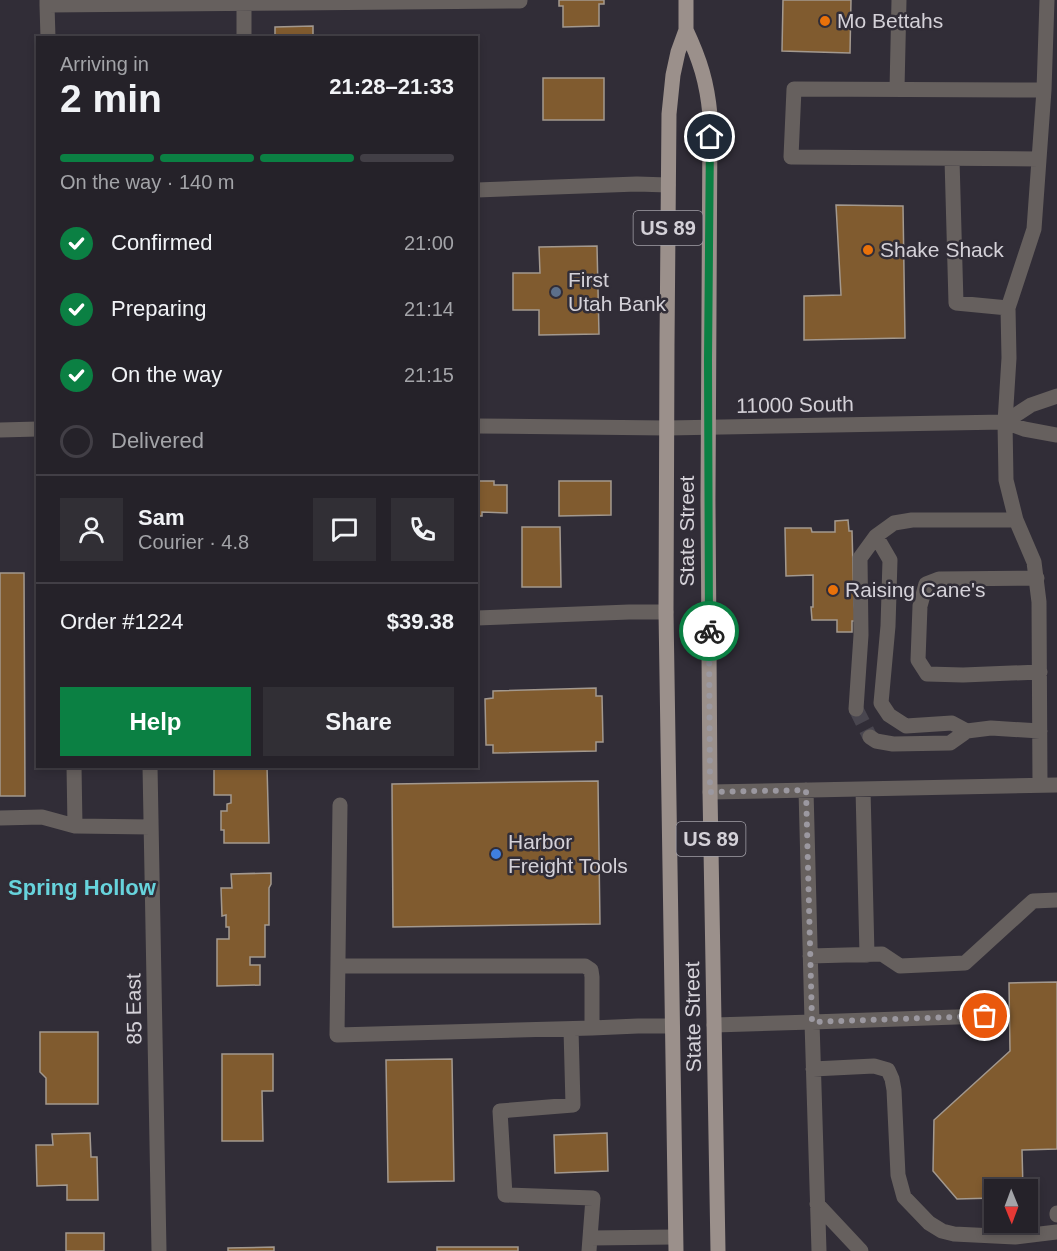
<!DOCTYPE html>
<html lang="en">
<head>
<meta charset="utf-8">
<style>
	body { margin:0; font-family:Helvetica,sans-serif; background:#312f35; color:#f1f3f6; height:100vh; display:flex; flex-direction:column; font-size:22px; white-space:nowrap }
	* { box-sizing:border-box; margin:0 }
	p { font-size:20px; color:#a3a4a8 }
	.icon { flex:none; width:33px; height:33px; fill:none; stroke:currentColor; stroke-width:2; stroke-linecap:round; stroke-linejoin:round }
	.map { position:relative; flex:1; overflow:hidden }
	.details { position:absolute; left:36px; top:36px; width:442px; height:732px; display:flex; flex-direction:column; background:#252229; border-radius:0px; box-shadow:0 3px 9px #0003,0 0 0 2px #423f46 }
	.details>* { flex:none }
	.needle { width:39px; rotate:179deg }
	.fabs { position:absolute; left:984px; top:1179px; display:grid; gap:12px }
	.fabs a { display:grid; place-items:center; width:54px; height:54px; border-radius:0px; background:#252229; box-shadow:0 3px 9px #0003,0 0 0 2px #423f46; font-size:30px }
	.pin { position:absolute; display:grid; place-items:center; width:51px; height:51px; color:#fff; margin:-26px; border:3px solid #fff; border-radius:50%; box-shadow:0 2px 6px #0007 }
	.courier { position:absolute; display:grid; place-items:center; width:60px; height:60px; margin:-30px; border:4px solid #0b8043; border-radius:50%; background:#fff; color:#222; box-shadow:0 2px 8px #0007 }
	.overview em { font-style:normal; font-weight:700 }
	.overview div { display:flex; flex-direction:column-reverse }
	.overview { display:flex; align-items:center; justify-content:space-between; height:102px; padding:0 24px }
	h1 { font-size:39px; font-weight:700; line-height:45px }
	.bar { display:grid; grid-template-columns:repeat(4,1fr); gap:9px 6px; align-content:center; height:72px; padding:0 24px }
	.bar i { height:8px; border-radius:4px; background:#423f46 }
	.bar .selected { background:#0b8043 }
	.bar p { grid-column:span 4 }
	.line { display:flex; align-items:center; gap:15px; padding:0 24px; border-top:2px solid #423f46 }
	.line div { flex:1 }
	.round { display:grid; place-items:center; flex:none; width:63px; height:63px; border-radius:0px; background:#312f35 }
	ol { padding:0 24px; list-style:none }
	li { display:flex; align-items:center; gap:18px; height:66px }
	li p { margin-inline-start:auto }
	li .icon { padding:6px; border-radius:50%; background:#0b8043; color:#fff; stroke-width:4 }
	li:last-child { color:#a3a4a8 }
	li i { width:33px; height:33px; border:3px solid #423f46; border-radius:50% }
	.cta { display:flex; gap:12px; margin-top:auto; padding:12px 24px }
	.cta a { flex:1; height:69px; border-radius:0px; background:#0b8043; color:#fff; font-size:24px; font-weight:700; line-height:69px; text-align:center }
	.cta a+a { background:#312f35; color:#f1f3f6 }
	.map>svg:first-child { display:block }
	.building { fill:#805b2f; stroke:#a3998f; stroke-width:1.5 }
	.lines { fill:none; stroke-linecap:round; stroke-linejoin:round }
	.minor-tunnel { stroke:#49464f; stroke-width:15; stroke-dasharray:15 8; stroke-linecap:butt }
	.minor { stroke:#66605e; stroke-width:15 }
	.major { stroke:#9b908b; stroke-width:15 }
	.done { stroke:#9b98a0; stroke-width:6; stroke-dasharray:0 10.8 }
	.route { stroke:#0b8043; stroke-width:8 }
	.food-dot { fill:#e8710a; stroke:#312d37; stroke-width:2 }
	.service-dot { fill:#5c6f8a; stroke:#312d37; stroke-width:2 }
	.shop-dot { fill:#3f7fe0; stroke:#312d37; stroke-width:2 }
	.labels { text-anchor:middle; stroke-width:5; stroke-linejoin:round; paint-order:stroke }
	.shield { fill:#312d37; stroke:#a3a0a8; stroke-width:1.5 }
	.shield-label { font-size:20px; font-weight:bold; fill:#d4d1d8 }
	.poi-label { font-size:21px; fill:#d4d1d8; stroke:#312d37; text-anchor:start }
	.street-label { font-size:21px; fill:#d4d1d8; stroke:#312d37 }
	.neighbourhood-label { font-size:22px; font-weight:bold; fill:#67d3dc; stroke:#312d37 }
</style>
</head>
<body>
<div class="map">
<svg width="1057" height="1251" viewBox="0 0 1057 1251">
	<rect width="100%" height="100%" fill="#312d37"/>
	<path class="building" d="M559 0H604V4H599V26L563 27V6H559Z
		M783 0H851L850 53 782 51Z
		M313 26V38H275V27Z
		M543 78H604V120H543Z
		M836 205 903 206 905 338 804 340V296L841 295Z
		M597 246 599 334 539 335V310H513V273H540L539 247Z
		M477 481H494V485H507V513L482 512V516H477Z
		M559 481H611V515L559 516Z
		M848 520 849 531H852L854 605 857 621H852V632H837V620H812L811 607H813V575L786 576 785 528H811L812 532H835V521Z
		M522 527H560L561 587H522Z
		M0 573H24L25 796H0Z
		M596 688V696H602L603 742H596V751L493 753V745H486L485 699 493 698V691Z
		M214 766H267L269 843H224V830H221V811H227V804L231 803V795H214Z
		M598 781 600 924 393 927 392 784Z
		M271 873V884L269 888V925H265V957H250V965H260V985L217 986V939H229V927H226V915L222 916 221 888H232L231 874Z
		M1057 982V1149L1022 1150 1023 1190H994V1198L957 1199 933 1171 934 1120 1010 1051 1009 983Z
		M40 1032H98V1104H46V1078L40 1072Z
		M222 1054H273V1091H262L263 1141H222Z
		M452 1059 454 1181 388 1182 386 1060Z
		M90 1133 91 1157H97L98 1200H67V1185L37 1186 36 1145H53L52 1134Z
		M607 1133 608 1171 555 1173 554 1135Z
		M66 1233H104V1251H66Z
		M274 1247V1251H228V1248Z
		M437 1247H518V1251H437Z"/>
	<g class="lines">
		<path class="minor-tunnel" d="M856 709 870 737"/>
		<path class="minor" d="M47 0V5L292 3V0
			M292 3 520 1V0
			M244 4V38
			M47 5 48 38
			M897 89 899 0
			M1044 90 1047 0
			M952 159 956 303 1008 308
			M1039 159 791 157 794 89 1044 90 1034 229 1008 308 1009 358 1005 422 1006 480 1016 520 1034 562 1039 602 1040 785
			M477 190 637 184 668 185
			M1005 422 1031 405 1057 396
			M477 426 667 428 1005 422 1024 429 1057 435
			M0 430 38 429
			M876 536 890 560 888 626 881 703 889 715 906 726 952 723 967 731
			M1037 578 939 579 926 584 920 606 918 660 927 674 963 675 1040 672
			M477 618 629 612H666
			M856 709 861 635 860 558 876 536 894 523 912 520H1016
			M870 737 876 741 893 744 950 743 967 731 991 728 1040 731
			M74 766 75 826
			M150 766 159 1251
			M863 789 867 955
			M806 790 812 1022 985 1016
			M710 792 1057 785
			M340 805 337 1035 592 1028 638 1026H672
			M0 818 42 817 75 826 151 827
			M810 956 882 954 900 966 965 963 1033 901 1057 900
			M338 966H585L591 970 592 977V1028
			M714 1025 812 1022 819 1251
			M571 1029 573 1105 500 1111 505 1195 593 1198 589 1251
			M813 1069 874 1066 888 1070 892 1079 894 1090 898 1175 904 1197 929 1223 942 1231 954 1234 1015 1237 1057 1232
			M817 1204 861 1251
			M1057 1213V1215
			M590 1238 675 1237"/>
		<path class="major" d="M686 30C700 60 707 82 710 115L708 500 710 792 718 1251
			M676 1251 666 612 667 345 669 114 673 75 678 52 686 30V0"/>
	</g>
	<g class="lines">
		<path class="done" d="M709 631 710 792 806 790 812 1022 985 1016"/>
		<path class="route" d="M709 631 708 360 710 137"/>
	</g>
	<g class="food-dot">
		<circle cx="825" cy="21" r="6"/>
		<circle cx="868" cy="250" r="6"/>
		<circle cx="833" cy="590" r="6"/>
	</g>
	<circle class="service-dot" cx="556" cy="292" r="6"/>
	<circle class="shop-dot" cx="496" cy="854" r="6"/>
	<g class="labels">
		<g class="shield">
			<rect x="633.5" y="211" width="69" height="34" rx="4.5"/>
			<rect x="676.5" y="822" width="69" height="34" rx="4.5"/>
		</g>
		<g class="shield-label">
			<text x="668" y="235">US 89</text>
			<text x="711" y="846">US 89</text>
		</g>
		<g class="poi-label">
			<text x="837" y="28">Mo Bettahs</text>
			<text x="880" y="257">Shake Shack</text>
			<text x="568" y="287">First<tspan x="568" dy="24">Utah Bank</tspan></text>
			<text x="845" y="597">Raising Cane's</text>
			<text x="508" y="849">Harbor<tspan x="508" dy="24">Freight Tools</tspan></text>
		</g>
		<g class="street-label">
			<text transform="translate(795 405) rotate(-1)" y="7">11000 South</text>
			<text transform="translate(687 531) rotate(-90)" y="7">State Street</text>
			<text transform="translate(134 1009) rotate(-91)" y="7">85 East</text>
			<text transform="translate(693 1017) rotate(-91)" y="7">State Street</text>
		</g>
		<g class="neighbourhood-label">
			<text x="82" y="895">Spring Hollow</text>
		</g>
	</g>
</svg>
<div class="fabs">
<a><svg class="needle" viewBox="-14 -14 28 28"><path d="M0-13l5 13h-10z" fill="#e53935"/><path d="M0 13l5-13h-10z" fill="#a3a4a8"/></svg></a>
</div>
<div class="pin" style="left:985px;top:1016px;background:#ea580c"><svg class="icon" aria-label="bag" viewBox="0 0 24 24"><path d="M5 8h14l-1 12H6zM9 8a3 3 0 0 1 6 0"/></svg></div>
<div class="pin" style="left:710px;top:137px;background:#1f2937"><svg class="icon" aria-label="home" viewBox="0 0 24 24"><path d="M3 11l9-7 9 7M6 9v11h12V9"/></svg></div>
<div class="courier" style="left:709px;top:631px"><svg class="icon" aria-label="bike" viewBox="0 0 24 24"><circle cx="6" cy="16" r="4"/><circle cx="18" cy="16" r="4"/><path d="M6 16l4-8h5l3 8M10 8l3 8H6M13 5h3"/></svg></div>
<section class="details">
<div class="overview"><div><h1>2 min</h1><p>Arriving in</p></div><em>21:28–21:33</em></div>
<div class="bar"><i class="selected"></i><i class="selected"></i><i class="selected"></i><i></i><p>On the way · 140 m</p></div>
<ol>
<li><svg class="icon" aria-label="check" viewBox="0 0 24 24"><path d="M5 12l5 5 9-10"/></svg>Confirmed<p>21:00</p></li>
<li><svg class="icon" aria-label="check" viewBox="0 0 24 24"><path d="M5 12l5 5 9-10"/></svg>Preparing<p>21:14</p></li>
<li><svg class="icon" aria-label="check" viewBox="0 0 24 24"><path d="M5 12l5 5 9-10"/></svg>On the way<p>21:15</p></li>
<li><i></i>Delivered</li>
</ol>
<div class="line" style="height:108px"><a class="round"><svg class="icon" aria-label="person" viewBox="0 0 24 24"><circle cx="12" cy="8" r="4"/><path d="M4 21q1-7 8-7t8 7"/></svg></a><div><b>Sam</b><p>Courier · 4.8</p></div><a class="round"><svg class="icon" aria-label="chat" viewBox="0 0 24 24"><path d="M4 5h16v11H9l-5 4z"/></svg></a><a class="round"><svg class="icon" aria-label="phone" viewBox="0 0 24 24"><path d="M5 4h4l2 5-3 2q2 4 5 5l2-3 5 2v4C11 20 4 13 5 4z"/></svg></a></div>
<div class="line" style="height:78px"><div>Order #1224</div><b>$39.38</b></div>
<div class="cta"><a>Help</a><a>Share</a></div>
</section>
</div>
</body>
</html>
